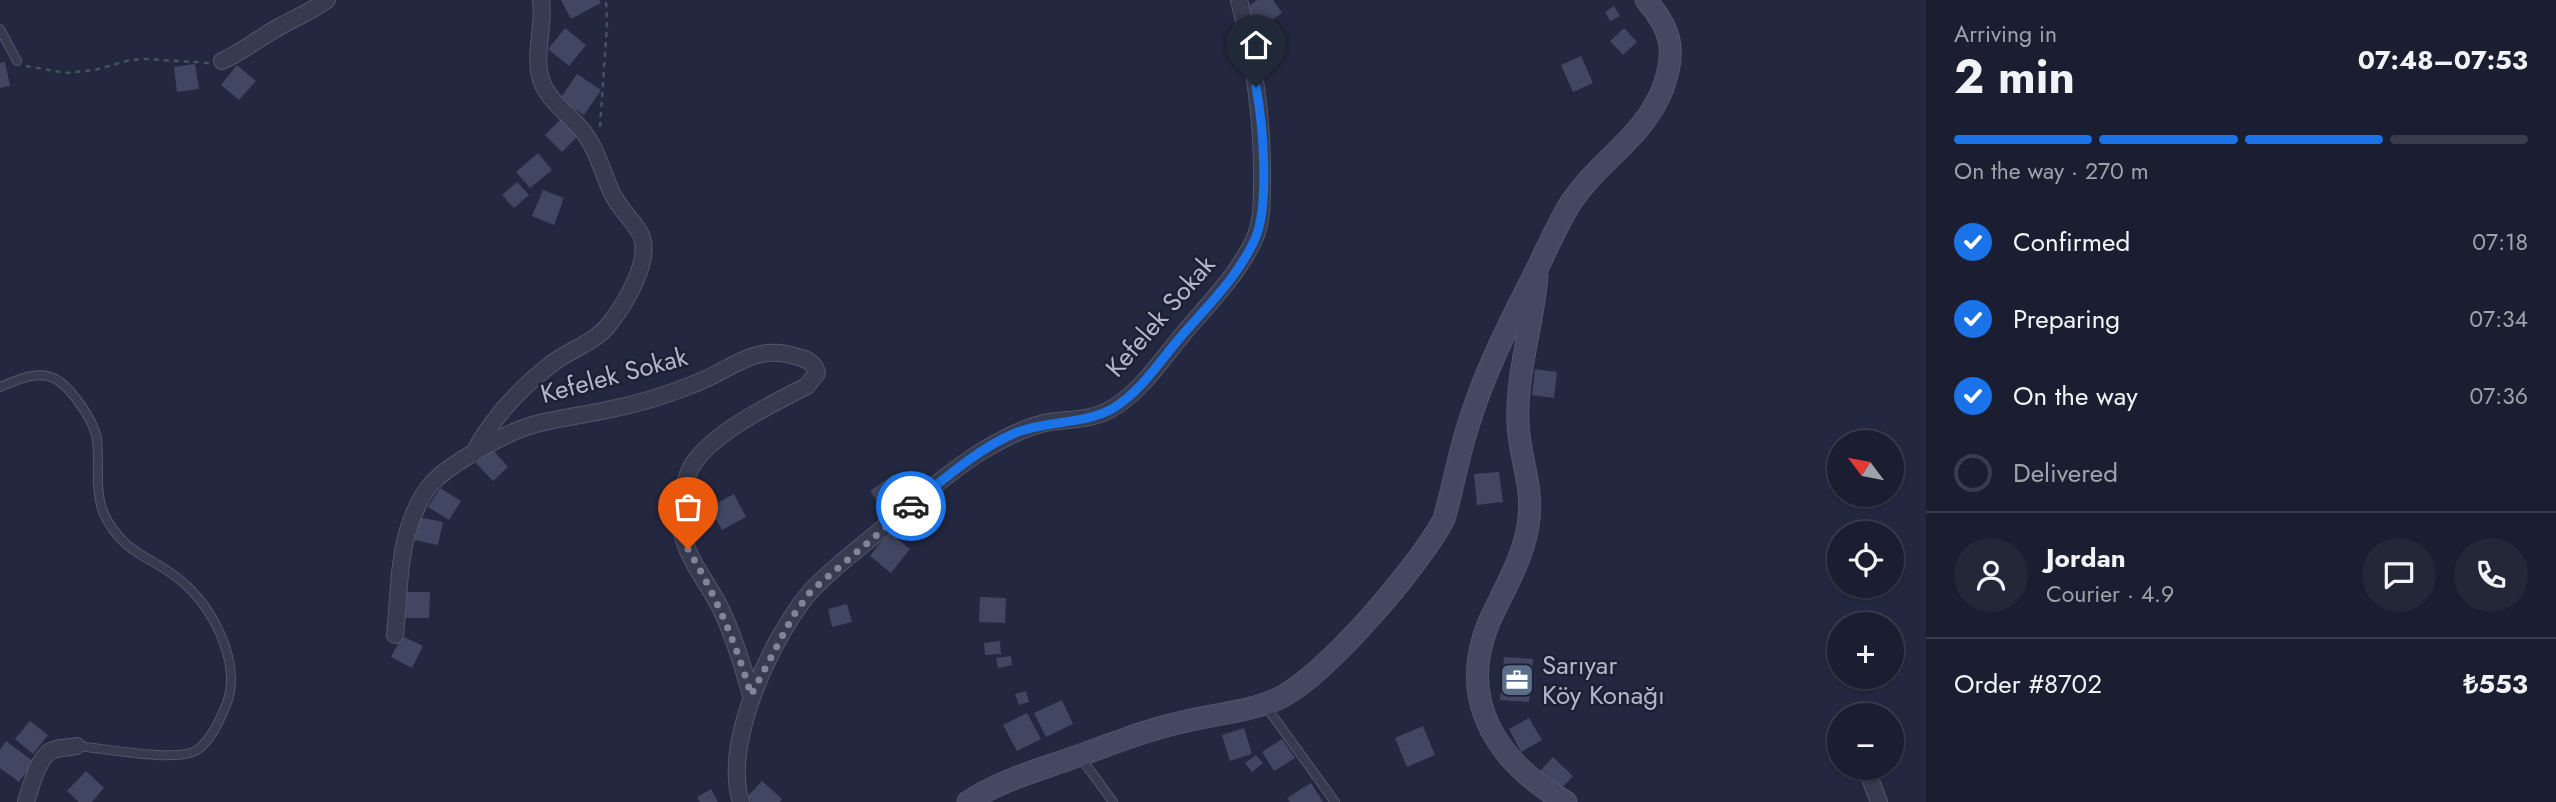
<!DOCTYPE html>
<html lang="en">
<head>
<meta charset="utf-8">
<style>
	body { margin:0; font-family:Jost,sans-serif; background:#232738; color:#f1f3f6; height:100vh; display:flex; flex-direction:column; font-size:26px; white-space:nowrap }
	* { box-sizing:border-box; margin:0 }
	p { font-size:23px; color:#9fa2ab }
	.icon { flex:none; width:38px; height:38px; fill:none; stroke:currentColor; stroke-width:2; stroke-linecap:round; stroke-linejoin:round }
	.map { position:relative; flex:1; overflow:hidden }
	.details { display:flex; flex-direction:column; background:#1a1e30; width:630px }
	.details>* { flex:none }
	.needle { width:46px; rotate:302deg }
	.buttons { position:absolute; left:1827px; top:430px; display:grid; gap:14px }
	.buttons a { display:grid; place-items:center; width:77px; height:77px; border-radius:50%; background:#1a1e30; box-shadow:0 2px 5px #0004,0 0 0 2px #383c4c; font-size:35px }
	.pin { position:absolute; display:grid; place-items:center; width:60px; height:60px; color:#fff; margin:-72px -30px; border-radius:50% 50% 50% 0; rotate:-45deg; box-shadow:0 0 7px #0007 }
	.pin .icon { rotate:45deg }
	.courier { position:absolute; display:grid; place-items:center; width:70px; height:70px; margin:-35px; border:5px solid #1a73e8; border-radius:50%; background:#fff; color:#222; box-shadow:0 2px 9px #0007 }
	.overview em { font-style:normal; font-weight:700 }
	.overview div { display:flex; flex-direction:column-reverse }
	.overview { display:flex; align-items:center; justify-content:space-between; height:119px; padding:0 28px }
	h1 { font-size:46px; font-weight:700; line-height:52px }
	.bar { display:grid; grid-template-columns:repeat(4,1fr); gap:10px 7px; align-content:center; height:84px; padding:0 28px }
	.bar i { height:9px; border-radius:5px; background:#383c4c }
	.bar .on { background:#1a73e8 }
	.bar p { grid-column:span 4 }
	.line { display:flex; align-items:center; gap:18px; padding:0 28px; border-top:2px solid #383c4c }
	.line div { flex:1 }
	.round { display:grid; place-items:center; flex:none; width:74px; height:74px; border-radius:37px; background:#232738 }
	ol { padding:0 28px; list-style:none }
	li { display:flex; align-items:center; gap:21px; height:77px }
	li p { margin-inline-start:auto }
	li .icon { padding:7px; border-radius:50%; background:#1a73e8; color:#fff; stroke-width:4 }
	li:last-child { color:#9fa2ab }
	li i { width:38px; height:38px; border:4px solid #383c4c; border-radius:50% }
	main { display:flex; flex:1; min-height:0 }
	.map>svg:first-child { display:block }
	.building { fill:#414762 }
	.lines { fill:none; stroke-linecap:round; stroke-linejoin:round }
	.lane-casing { stroke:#52566b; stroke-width:10 }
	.street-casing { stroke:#52566b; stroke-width:18 }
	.secondary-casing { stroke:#52566b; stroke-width:23 }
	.path { stroke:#43545e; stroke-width:2.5; stroke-dasharray:5 5; stroke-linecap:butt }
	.lane { stroke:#373b50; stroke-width:8 }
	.street { stroke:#373b50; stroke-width:16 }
	.secondary { stroke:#454863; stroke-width:21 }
	.done { stroke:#81849a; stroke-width:7; stroke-dasharray:0 12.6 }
	.route { stroke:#1a73e8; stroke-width:9 }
	.labels { text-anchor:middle; stroke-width:5; stroke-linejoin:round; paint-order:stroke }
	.street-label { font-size:26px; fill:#b3b6cb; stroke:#1c2035 }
	.poi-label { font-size:26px; fill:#b3b6cb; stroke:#1c2035; text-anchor:start }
</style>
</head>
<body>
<main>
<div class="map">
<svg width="1926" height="802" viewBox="0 0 1926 802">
	<rect width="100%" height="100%" fill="#232840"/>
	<path class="building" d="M561 0H599L601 3 571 19Z
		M1257 0H1273L1282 13 1260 28 1246 8Z
		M1614 6 1620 16 1610 21 1605 12Z
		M565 28 586 45 569 66 548 49Z
		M1624 28 1637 42 1623 55 1610 41Z
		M1581 56 1593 83 1573 92 1561 65Z
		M5 62 10 86 0 88V63Z
		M195 64 199 89 177 92 174 67Z
		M237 65 256 81 239 100 221 85Z
		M577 74 601 90 584 115 560 99Z
		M561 119 578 136 562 152 545 135Z
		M538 153 552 170 530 188 516 172Z
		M517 182 529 195 514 208 502 195Z
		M543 190 564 198 554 225 532 216Z
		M1535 369 1557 372 1554 398 1532 395Z
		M492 449 508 467 493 481 476 463Z
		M1499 472 1503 502 1477 505 1474 474Z
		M894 474 908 494 884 511 870 491Z
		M440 488 461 501 449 520 428 507Z
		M734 494 746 517 722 530 709 507Z
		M418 517 443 522 438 545 414 540Z
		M889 532 910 549 891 573 870 556Z
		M405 592H430L429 618H405Z
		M980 597 1006 598 1005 623 979 622Z
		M847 604 852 622 832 627 828 609Z
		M402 636 423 646 412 668 391 657Z
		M1000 641 1001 654 985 655 984 643Z
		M1011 656 1012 665 998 668 996 658Z
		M1504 657 1533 659 1529 702 1500 700Z
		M1026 691 1029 702 1019 705 1015 694Z
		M1062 700 1073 724 1046 737 1034 713Z
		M1027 713 1041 739 1017 751 1003 725Z
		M1529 718 1542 740 1521 752 1509 729Z
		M30 721 48 735 33 754 15 739Z
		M1423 726 1435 755 1407 767 1395 738Z
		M1244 728 1252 754 1230 761 1222 735Z
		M1282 739 1295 758 1274 771 1262 752Z
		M6 741 34 762 19 782 0 768V750Z
		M1256 755 1263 763 1252 772 1245 763Z
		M1553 757 1573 776 1560 790 1540 771Z
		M86 771 104 788 92 802H79L67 791Z
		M762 781 782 799 780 802H751L746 798Z
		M1311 783 1323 802H1290L1287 798Z
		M711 789 718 802H700L697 797Z"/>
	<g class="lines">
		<g class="lane-casing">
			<path id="lane" d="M0 29 17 61
				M0 387C15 381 35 371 51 377 69 383 95 422 97 440 100 463 94 491 104 514 125 558 156 556 187 586 217 615 244 670 224 710 218 724 210 741 197 750 178 763 103 748 77 746
				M1265 705 1335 802
				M1081 758 1113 802"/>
		</g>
		<g class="street-casing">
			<path id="street" d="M222 61C242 52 259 38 279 27 295 18 312 11 327 0
				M473 454C492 418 521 387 554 362 573 348 595 343 610 323 625 304 652 260 641 235 634 221 619 209 611 191 602 171 596 146 581 129 567 112 549 102 541 80 533 53 545 27 541 0
				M395 635C399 599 398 558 410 524 415 510 422 493 433 482 453 462 502 435 529 426 553 419 578 416 602 411 634 405 665 396 694 384 732 370 754 342 798 357 807 359 815 363 817 373L807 386C773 403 701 438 688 474 685 482 684 492 683 501 682 511 680 523 682 533 688 560 709 585 721 609 734 637 743 666 751 695
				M1866 768 1879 802
				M26 802C31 787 36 764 48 753 55 747 68 748 77 746
				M741 802C722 743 772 637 810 592 831 569 858 549 882 529 914 503 947 473 982 451 1003 439 1026 426 1050 422 1072 419 1092 420 1111 409 1141 392 1162 359 1184 333 1209 303 1237 276 1254 240 1262 223 1262 202 1262 183 1263 119 1254 62 1239 0"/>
		</g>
		<g class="secondary-casing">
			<path id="secondary" d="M1537 276C1533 325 1516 373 1518 423 1519 455 1533 486 1529 518 1526 554 1504 589 1489 622 1456 701 1498 763 1566 802
				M968 802C1000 780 1039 770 1075 757 1112 744 1148 729 1187 721 1216 714 1247 712 1275 700 1322 681 1420 565 1444 519 1453 488 1458 457 1468 426 1484 373 1509 324 1534 275 1546 251 1556 227 1570 204 1597 162 1645 136 1663 88 1677 50 1671 29 1646 0"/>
		</g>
		<path class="path" d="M26 66 66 73 95 70 130 60 145 59 209 63
			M600 127 607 25 606 0"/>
		<use href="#lane" class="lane"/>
		<use href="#street" class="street"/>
		<use href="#secondary" class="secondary"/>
	</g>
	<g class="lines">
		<path class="done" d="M688 549C716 596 736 643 751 695L793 616 811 591 911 506"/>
		<path class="route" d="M911 506C943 480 976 450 1015 433 1046 420 1082 425 1112 409 1139 393 1158 364 1178 340 1205 308 1237 279 1255 239 1270 205 1263 124 1256 87"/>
	</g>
	<defs>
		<g id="office-square" transform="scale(1.75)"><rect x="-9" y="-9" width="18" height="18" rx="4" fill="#5c6f8a" stroke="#1c2035"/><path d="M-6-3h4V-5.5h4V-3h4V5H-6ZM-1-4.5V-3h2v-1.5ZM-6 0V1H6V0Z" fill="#fff"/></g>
	</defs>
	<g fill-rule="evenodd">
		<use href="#office-square" x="1517" y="680"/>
	</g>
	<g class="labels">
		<g class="street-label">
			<text transform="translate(1160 316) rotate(-49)" y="9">Kefelek Sokak</text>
			<text transform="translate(614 375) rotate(-15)" y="9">Kefelek Sokak</text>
		</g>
		<g class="poi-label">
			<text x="1542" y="674">Sarıyar<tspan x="1542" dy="30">Köy Konağı</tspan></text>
		</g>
	</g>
</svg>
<div class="buttons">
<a><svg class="needle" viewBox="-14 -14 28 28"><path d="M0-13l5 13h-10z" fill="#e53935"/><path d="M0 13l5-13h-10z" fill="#9fa2ab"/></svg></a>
<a><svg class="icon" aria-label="locate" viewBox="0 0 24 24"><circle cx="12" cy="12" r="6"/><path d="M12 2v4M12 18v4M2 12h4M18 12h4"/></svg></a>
<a>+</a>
<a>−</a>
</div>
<div class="pin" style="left:688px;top:549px;background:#ea580c"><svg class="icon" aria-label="bag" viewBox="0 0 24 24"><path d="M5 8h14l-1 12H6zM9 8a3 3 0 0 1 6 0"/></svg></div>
<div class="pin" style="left:1256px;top:87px;background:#1f2937"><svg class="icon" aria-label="home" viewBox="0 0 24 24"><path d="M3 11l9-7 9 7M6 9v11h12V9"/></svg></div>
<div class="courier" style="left:911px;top:506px"><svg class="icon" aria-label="car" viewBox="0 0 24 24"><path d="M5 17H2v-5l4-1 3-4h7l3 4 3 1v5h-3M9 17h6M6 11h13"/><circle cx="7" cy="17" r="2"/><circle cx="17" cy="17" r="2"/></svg></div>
</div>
<section class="details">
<div class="overview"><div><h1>2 min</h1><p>Arriving in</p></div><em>07:48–07:53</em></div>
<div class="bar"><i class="on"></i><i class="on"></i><i class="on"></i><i></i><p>On the way · 270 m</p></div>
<ol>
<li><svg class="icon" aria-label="check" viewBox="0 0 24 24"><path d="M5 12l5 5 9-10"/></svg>Confirmed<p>07:18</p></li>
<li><svg class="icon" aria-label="check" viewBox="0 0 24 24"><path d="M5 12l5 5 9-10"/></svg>Preparing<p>07:34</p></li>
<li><svg class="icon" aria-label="check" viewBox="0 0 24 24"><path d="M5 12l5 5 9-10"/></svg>On the way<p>07:36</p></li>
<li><i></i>Delivered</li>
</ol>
<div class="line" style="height:126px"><a class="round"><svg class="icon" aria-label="person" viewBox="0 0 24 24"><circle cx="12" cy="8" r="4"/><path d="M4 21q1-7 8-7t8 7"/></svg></a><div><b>Jordan</b><p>Courier · 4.9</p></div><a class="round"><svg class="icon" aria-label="chat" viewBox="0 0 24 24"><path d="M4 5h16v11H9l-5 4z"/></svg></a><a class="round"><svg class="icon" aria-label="phone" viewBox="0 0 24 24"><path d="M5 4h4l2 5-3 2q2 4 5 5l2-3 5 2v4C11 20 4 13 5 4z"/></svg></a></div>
<div class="line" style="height:91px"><div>Order #8702</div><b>₺553</b></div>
</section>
</main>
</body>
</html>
